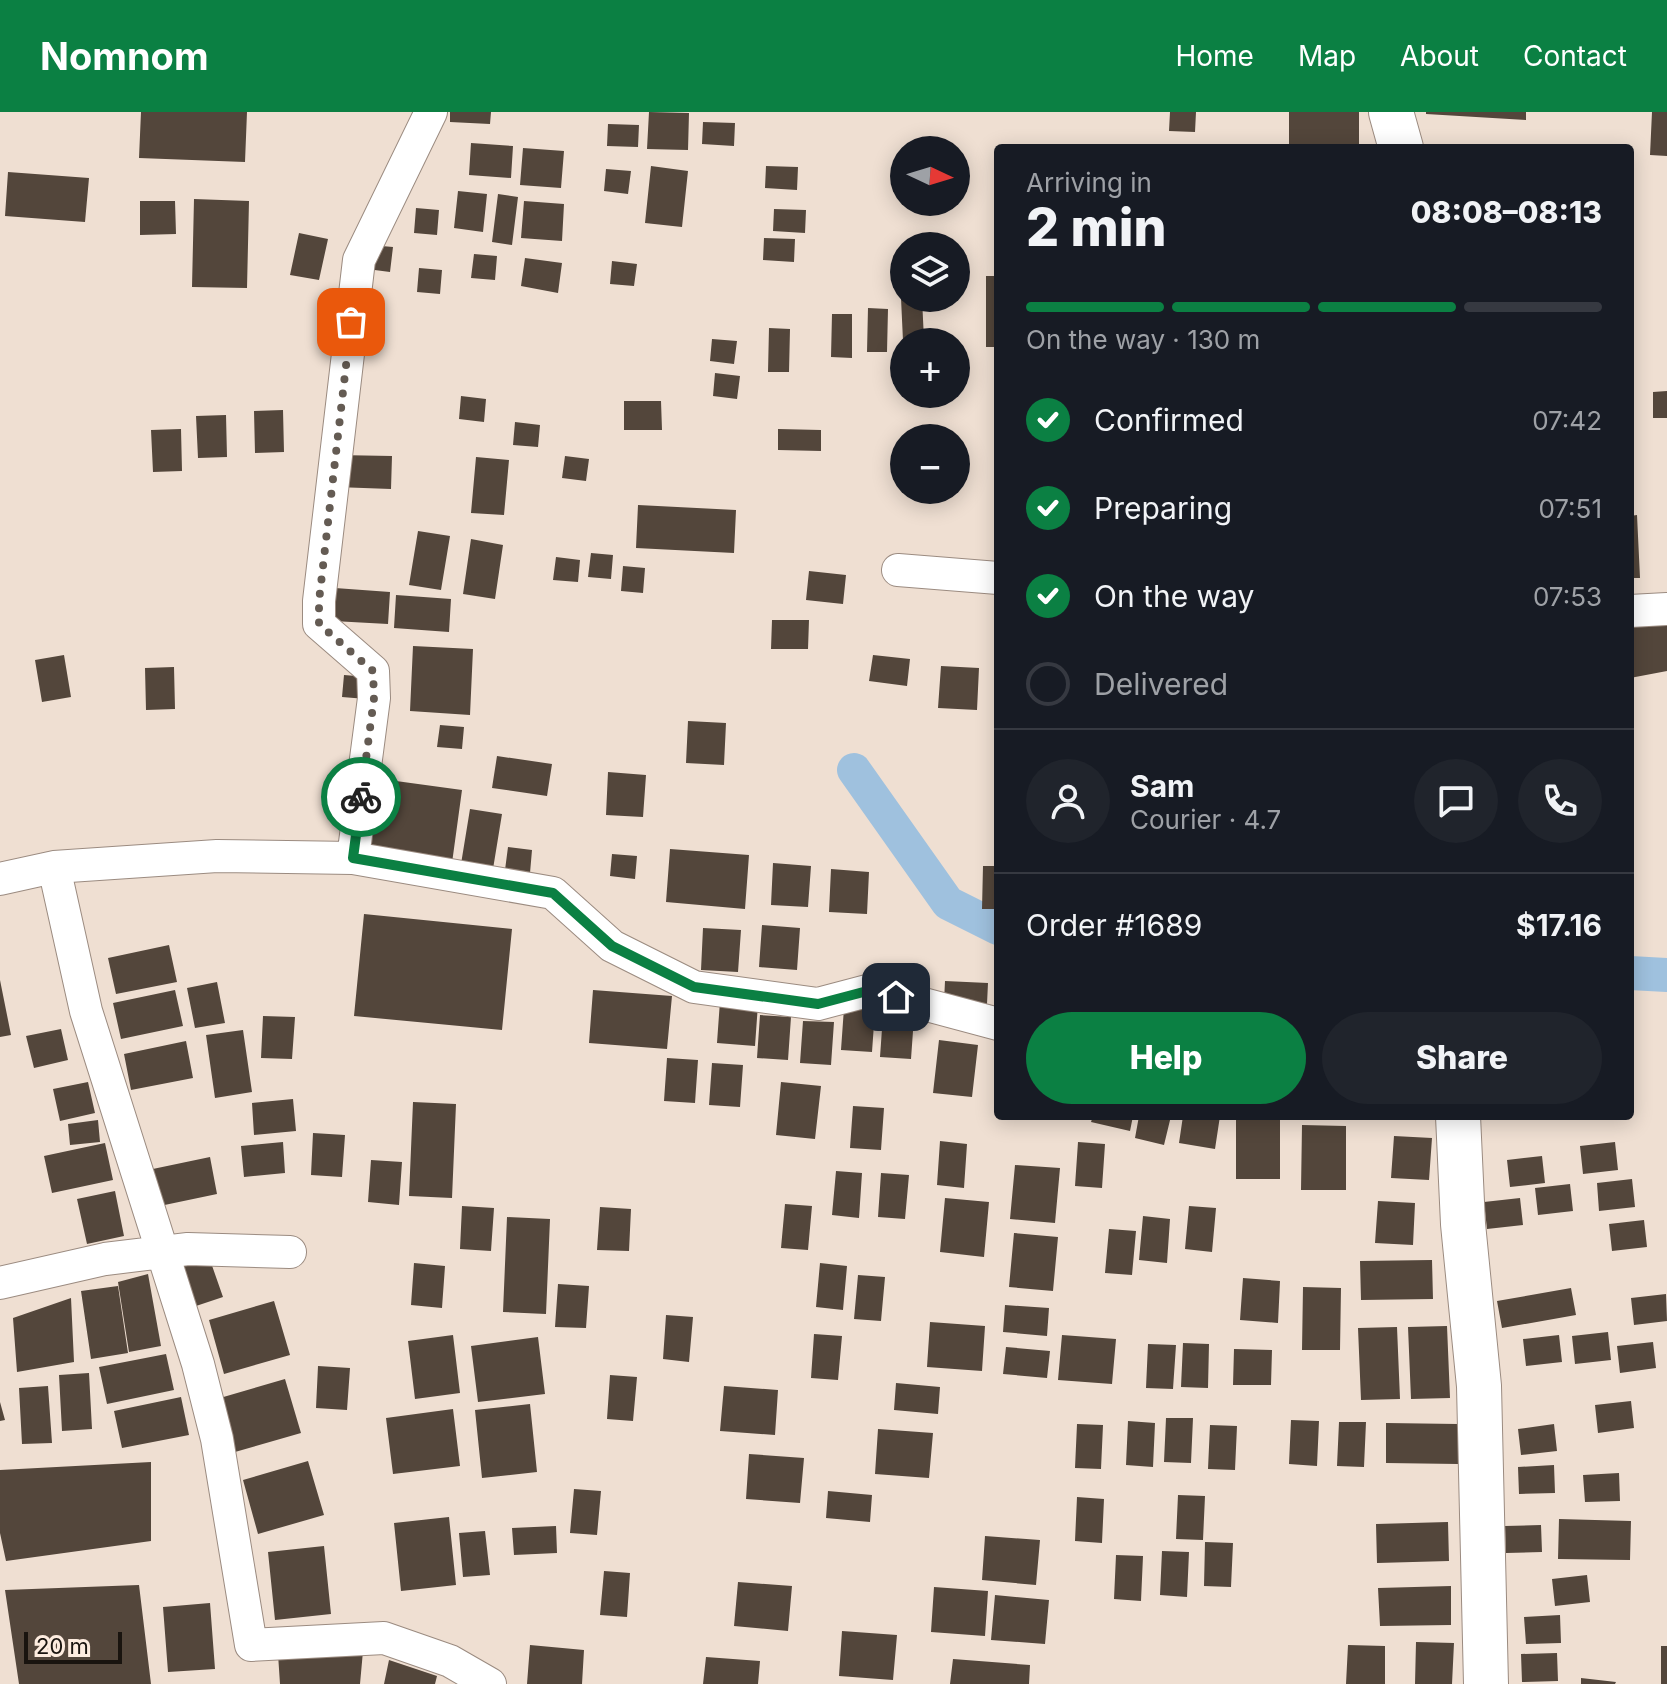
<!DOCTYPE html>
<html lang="en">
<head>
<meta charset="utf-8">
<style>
	body { margin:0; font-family:Inter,sans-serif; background:#20242c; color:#f1f3f6; height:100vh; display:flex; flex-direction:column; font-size:30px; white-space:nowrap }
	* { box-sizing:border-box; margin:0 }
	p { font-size:26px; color:#9ea1a6 }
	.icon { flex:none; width:44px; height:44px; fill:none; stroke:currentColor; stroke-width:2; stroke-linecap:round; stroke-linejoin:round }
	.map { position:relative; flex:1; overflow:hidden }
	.drawer { position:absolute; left:994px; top:32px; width:640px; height:976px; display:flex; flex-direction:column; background:#171b24; border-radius:8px; box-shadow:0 4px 20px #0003 }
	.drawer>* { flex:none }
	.needle { width:52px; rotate:94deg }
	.fabs { position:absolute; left:890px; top:24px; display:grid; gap:16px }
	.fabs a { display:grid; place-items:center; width:80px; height:80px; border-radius:50%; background:#171b24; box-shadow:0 4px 20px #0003; font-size:40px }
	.scale { position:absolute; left:24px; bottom:20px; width:98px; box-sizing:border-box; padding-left:8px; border:4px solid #19140f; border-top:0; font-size:22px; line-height:28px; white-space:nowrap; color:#19140f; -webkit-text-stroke:6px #fdecdf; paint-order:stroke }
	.pin { position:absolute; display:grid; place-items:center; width:68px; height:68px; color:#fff; margin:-34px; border-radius:16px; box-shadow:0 4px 12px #0006 }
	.courier { position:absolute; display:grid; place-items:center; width:80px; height:80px; margin:-40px; border:6px solid #0b8043; border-radius:50%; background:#fff; color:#222; box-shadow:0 2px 10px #0007 }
	.headline em { font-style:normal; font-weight:800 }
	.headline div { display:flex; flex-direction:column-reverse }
	.headline { display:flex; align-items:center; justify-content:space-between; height:136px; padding:0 32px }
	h1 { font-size:52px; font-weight:800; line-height:60px }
	.bar { display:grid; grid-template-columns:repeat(4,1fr); gap:12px 8px; align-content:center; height:96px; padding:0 32px }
	.bar i { height:10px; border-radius:6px; background:#363941 }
	.bar .on { background:#0b8043 }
	.bar p { grid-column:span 4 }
	.line { display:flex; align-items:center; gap:20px; padding:0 32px; border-top:2px solid #363941 }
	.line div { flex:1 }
	.round { display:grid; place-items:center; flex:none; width:84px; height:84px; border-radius:42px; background:#20242c }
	ol { padding:0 32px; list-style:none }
	li { display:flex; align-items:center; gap:24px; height:88px }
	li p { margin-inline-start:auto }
	li .icon { padding:8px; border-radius:50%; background:#0b8043; color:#fff; stroke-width:4 }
	li:last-child { color:#9ea1a6 }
	li i { width:44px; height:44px; border:4px solid #363941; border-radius:50% }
	.cta { display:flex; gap:16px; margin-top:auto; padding:16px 32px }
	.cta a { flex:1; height:92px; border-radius:48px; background:#0b8043; color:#fff; font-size:32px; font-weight:800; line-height:92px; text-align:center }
	.cta a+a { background:#20242c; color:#f1f3f6 }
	header { display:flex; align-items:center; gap:48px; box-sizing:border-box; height:112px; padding:0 40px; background:#0b8043; color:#fff }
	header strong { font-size:38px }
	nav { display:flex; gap:44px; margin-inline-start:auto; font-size:28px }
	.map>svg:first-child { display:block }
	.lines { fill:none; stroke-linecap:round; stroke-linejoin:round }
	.canal { stroke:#9fc1de; stroke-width:34 }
	.building { fill:#53463b }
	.street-casing { stroke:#9b8b80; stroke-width:34 }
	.secondary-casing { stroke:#9b8b80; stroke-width:46 }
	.street { stroke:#fff; stroke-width:32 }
	.secondary { stroke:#fff; stroke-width:44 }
	.done { stroke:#645b53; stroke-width:8; stroke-dasharray:0 14.4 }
	.route { stroke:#0b8043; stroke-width:10 }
</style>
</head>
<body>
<header>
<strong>Nomnom</strong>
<nav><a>Home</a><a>Map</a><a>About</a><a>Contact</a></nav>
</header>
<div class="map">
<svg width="1667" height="1572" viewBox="0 0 1667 1572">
	<rect width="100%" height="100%" fill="#efdfd2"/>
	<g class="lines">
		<path class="canal" d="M854 658 948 791 998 816
			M1630 861 1667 863"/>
	</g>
	<path class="building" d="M141 0H247L245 50 139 46Z
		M450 0H491L490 12 450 10Z
		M649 0 689 1 688 38 647 37Z
		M1170 0H1196L1195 20 1169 19Z
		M1289 0H1359V35H1289Z
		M1426 0H1526V8L1426 2Z
		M1652 0H1667V44L1650 43Z
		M703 10 735 11 734 34 702 32Z
		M608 12 639 13 638 35 607 34Z
		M471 31 513 34 511 66 469 63Z
		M523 36 564 39 561 76 520 73Z
		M651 54 688 59 682 115 645 111Z
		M766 54 798 55 797 78 765 76Z
		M606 57 631 59 628 82 604 79Z
		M8 60 89 66 85 110 5 104Z
		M458 79 487 82 483 120 454 116Z
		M498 82 518 85 512 133 492 130Z
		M194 87 249 89 247 176 192 175Z
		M140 89H175L176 122 140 123Z
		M524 89 564 92 562 129 521 126Z
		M416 96 439 98 437 123 414 121Z
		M774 97 806 98 805 121 773 119Z
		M299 121 328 127 319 168 290 163Z
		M764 126 795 127 794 150 763 148Z
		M370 133 393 135 390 160 367 157Z
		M474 142 497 144 495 168 471 166Z
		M525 146 562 151 558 181 521 174Z
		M612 149 637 152 634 174 610 172Z
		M419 156 442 158 440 182 417 180Z
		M986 164H998V235H986Z
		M901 186H922L924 228 903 229Z
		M868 196 888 197 887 240H867Z
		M832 202H852V246L831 245Z
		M769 216 790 217 789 260H768Z
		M712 227 737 229 734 252 710 249Z
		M715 261 740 264 737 287 713 284Z
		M1667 279V306H1653V280Z
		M461 284 486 287 484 310 459 307Z
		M624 289H661L662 318H624Z
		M283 298 284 340 255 341 254 299Z
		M226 303 227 345 198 346 196 304Z
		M515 310 540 313 538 335 513 333Z
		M181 317 182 359 153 360 151 318Z
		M778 317 821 318V339L778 338Z
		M337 343 392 344 391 377 336 375Z
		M565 344 589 347 586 369 562 366Z
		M476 345 509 348 504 403 471 401Z
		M638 393 736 398 734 441 636 436Z
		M1637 403 1640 466H1630V404Z
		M418 419 450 424 441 478 409 473Z
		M471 427 503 433 495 487 463 482Z
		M591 441 613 443 611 467 588 465Z
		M556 445 580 448 578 470 553 468Z
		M623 454 645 456 643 481 621 479Z
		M809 459 846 463 843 492 806 488Z
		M335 476 390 480 388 512 333 509Z
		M396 483 451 487 449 520 394 516Z
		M1630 500 1667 504V559L1630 566Z
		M772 508H809L808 537H771Z
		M413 534 473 537 470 603 410 599Z
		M64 543 71 585 42 590 35 548Z
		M873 543 910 547 907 574 869 569Z
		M941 554 979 556 977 598 938 596Z
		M174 555 175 597 146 598 145 556Z
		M344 563 368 565 366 587 342 585Z
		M688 609 726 611 724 653 686 651Z
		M440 613 464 615 462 637 437 635Z
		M497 644 552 652 547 684 492 676Z
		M608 660 646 663 643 705 606 703Z
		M374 666 462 678 452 751 364 739Z
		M470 697 502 702 493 757 461 752Z
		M508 735 532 738 530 761 505 758Z
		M670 737 749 743 745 797 666 790Z
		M612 742 637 744 635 767 610 764Z
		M773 751 811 754 808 795 771 793Z
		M983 754H998V797H982Z
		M831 757 869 760 867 802 829 800Z
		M364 802 512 817 502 918 354 904Z
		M762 813 800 816 797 858 759 855Z
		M703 816 741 818 738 860 701 858Z
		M169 833 177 870 116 882 108 846Z
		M0 868 11 923 0 925Z
		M945 869 988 871 987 892 944 890Z
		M217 870 225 911 195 916 187 876Z
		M175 878 183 914 121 927 113 891Z
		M593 878 672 884 667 937 589 931Z
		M720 889 758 892 755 934 717 931Z
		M844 896 875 898 872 940 841 938Z
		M760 903 791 905 788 948 757 946Z
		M883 903 914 905 911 947 880 945Z
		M263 904 295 905 292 947 261 946Z
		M803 909 834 910 831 953 800 951Z
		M61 917 68 948 34 956 26 924Z
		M243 918 252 980 215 986 206 923Z
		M939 928 978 933 972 985 933 981Z
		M186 929 193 966 131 978 124 942Z
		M667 946 698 948 695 991 664 989Z
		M712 951 743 953 740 995 709 993Z
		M88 970 95 1001 60 1009 53 977Z
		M781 970 821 974 815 1027 776 1023Z
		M293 987 296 1019 254 1023 252 991Z
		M413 990 456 992 452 1086 409 1084Z
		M853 994 884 996 881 1038 850 1036Z
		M1093 1004H1133L1130 1019 1091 1010Z
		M1139 1004H1171L1164 1033 1135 1026Z
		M1183 1004H1220L1215 1037 1179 1031Z
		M1236 1004H1280V1067H1236Z
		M98 1008 100 1030 70 1033 68 1012Z
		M1302 1013 1346 1014V1078H1301Z
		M313 1021 345 1023 342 1065 311 1063Z
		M1394 1024 1432 1026 1429 1068 1391 1066Z
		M940 1029 967 1032 964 1076 937 1073Z
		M283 1030 285 1061 244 1065 241 1034Z
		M1078 1030 1105 1032 1102 1076 1075 1074Z
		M1615 1030 1618 1058 1583 1062 1580 1034Z
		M105 1031 113 1068 52 1081 44 1044Z
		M1542 1044 1545 1071 1510 1075 1507 1048Z
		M210 1045 217 1082 155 1095 148 1058Z
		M371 1048 402 1050 399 1093 368 1090Z
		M1015 1053 1060 1056 1055 1111 1010 1107Z
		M836 1059 862 1061 859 1106 832 1103Z
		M881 1061 909 1063 905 1107 878 1105Z
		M1632 1067 1635 1095 1599 1099 1597 1071Z
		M1570 1072 1573 1099 1538 1103 1535 1076Z
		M115 1079 124 1124 87 1132 77 1087Z
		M945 1086 989 1090 984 1145 940 1140Z
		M1520 1086 1523 1113 1487 1117 1484 1090Z
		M1378 1089 1415 1091 1413 1133 1375 1131Z
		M785 1092 812 1094 808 1138 781 1136Z
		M462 1094 494 1096 491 1139 460 1137Z
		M1189 1094 1216 1096 1212 1140 1185 1137Z
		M600 1095 631 1097 629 1139 597 1138Z
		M1143 1104 1170 1107 1167 1151 1139 1148Z
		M507 1105 550 1107 546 1202 503 1200Z
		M1644 1108 1647 1135 1612 1139 1609 1112Z
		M1109 1117 1136 1119 1132 1163 1105 1161Z
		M1014 1121 1058 1125 1053 1179 1009 1175Z
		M209 1145 223 1185 193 1195 179 1155Z
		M1432 1148 1433 1187 1361 1188 1360 1149Z
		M414 1151 445 1154 442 1196 411 1193Z
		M820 1151 847 1154 843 1198 816 1195Z
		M148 1162 161 1234 129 1240 118 1170Z
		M858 1163 885 1165 881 1209 854 1207Z
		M1243 1166 1280 1169 1278 1211 1240 1208Z
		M558 1172 589 1174 586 1216 555 1215Z
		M118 1174 128 1241 91 1247 81 1179Z
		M1303 1175 1341 1176 1340 1238H1302Z
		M1571 1176 1576 1203 1502 1216 1497 1189Z
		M1666 1182 1667 1209 1634 1213 1631 1186Z
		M71 1186 74 1250 17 1260 13 1206Z
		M274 1189 290 1243 224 1262 209 1208Z
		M1005 1193 1049 1196 1047 1224 1003 1220Z
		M666 1203 693 1205 689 1250 663 1247Z
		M930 1210 985 1214 982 1259 927 1255Z
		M1447 1214 1450 1286 1411 1287 1408 1215Z
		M1397 1215 1400 1287 1361 1288 1358 1216Z
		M1608 1220 1611 1248 1575 1252 1572 1224Z
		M814 1222 842 1224 838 1268 811 1266Z
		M453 1223 460 1281 415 1287 408 1229Z
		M1062 1223 1116 1227 1112 1272 1058 1268Z
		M1559 1223 1562 1250 1526 1254 1523 1227Z
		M538 1225 545 1282 478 1290 471 1234Z
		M1653 1230 1656 1256 1620 1261 1617 1234Z
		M1183 1231 1209 1232 1208 1276 1181 1275Z
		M1148 1232 1176 1233 1173 1277 1146 1276Z
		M1006 1235 1050 1239 1047 1266 1003 1262Z
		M1234 1237 1272 1238 1271 1273H1233Z
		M166 1242 174 1278 107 1292 99 1255Z
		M318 1254 350 1256 347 1298 316 1296Z
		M89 1261 92 1317 62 1319 59 1263Z
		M610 1263 637 1265 633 1309 607 1307Z
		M285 1267 301 1321 235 1340 220 1286Z
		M896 1271 940 1275 938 1302 894 1298Z
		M48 1274 52 1331 22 1332 19 1276Z
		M724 1274 778 1278 775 1323 720 1319Z
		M181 1285 189 1323 122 1336 114 1299Z
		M1631 1289 1634 1316 1598 1321 1595 1293Z
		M0 1290 5 1308 0 1309Z
		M530 1292 537 1360 482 1366 475 1298Z
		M453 1297 460 1354 393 1362 386 1306Z
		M1166 1306H1193L1191 1351 1164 1350Z
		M1291 1308 1319 1309 1317 1354 1289 1352Z
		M1128 1309 1155 1311 1153 1355 1126 1353Z
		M1339 1310H1366L1364 1355 1337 1354Z
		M1386 1311 1458 1312V1352L1386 1351Z
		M1077 1312 1103 1313 1101 1357 1075 1356Z
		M1554 1312 1557 1339 1521 1343 1518 1317Z
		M1210 1313 1237 1314 1235 1358 1208 1357Z
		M878 1317 933 1321 929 1366 875 1362Z
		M749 1342 804 1346 800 1391 746 1387Z
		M308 1349 324 1403 258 1422 243 1368Z
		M151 1350V1429L6 1449 0 1421V1358Z
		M1554 1353 1555 1381 1519 1382 1518 1355Z
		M1619 1361 1620 1389 1585 1390 1583 1363Z
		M574 1377 601 1379 597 1423 570 1421Z
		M828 1379 872 1383 870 1410 826 1406Z
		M1178 1383 1205 1384 1203 1428 1176 1427Z
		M1077 1385 1104 1387 1102 1431 1075 1429Z
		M449 1405 456 1473 401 1479 394 1411Z
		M1559 1407 1631 1409 1630 1448 1558 1447Z
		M1448 1410 1449 1449 1377 1451 1376 1412Z
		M1541 1413 1542 1440 1506 1441 1505 1414Z
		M556 1414 557 1441 514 1443 512 1416Z
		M485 1419 490 1463 463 1465 459 1421Z
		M985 1424 1040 1428 1036 1473 982 1468Z
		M1205 1430 1233 1431 1231 1475 1204 1474Z
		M324 1434 331 1502 275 1508 268 1440Z
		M1162 1439 1189 1440 1187 1485 1160 1483Z
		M1116 1443 1143 1444 1141 1489 1114 1487Z
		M604 1459 630 1461 627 1505 600 1503Z
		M1587 1463 1590 1490 1555 1494 1552 1467Z
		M738 1470 792 1474 788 1519 734 1514Z
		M139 1473 151 1572H19L5 1478Z
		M1451 1474V1513L1380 1514 1378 1476Z
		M934 1475 988 1479 985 1524 931 1520Z
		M995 1483 1049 1488 1045 1532 991 1528Z
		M210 1491 215 1557 168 1560 163 1495Z
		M1560 1503 1561 1531 1526 1532 1524 1505Z
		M842 1519 897 1523 893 1568 839 1564Z
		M1416 1530 1454 1531 1452 1572H1415Z
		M530 1533 584 1538 582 1572H527Z
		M1348 1533 1385 1534V1572H1346Z
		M1661 1534H1667V1572H1661Z
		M363 1539 360 1572H280L278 1542Z
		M1557 1541 1558 1569 1522 1570 1521 1542Z
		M706 1545 760 1549 758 1572H703Z
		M953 1547 1030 1553 1029 1572H950Z
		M389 1548 437 1564 435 1572H384Z
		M1581 1566 1616 1570 1615 1572H1581Z"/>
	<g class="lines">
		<g class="street-casing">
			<path id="street" d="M898 458 998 466
				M1630 499 1667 497
				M353 746 374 586 373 559 319 512V489L359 148 431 0
				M54 755 86 899 198 1252 217 1327 251 1533 384 1526 450 1549 490 1572
				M0 767 54 755 217 744 353 746 553 781 612 834 694 875 818 892 871 878 998 912
				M0 1171 105 1147 188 1137 290 1140"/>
		</g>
		<g class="secondary-casing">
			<path id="secondary" d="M1391 0 1401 36
				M1458 1004 1463 1112 1479 1274 1486 1572"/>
		</g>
		<use href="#street" class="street"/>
		<use href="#secondary" class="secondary"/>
	</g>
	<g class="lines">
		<path class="done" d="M351 210 319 489V512L373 559 374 586 361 685"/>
		<path class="route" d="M361 685 353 746 553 781 612 834 694 875 818 892 871 878 896 885"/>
	</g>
</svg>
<div class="fabs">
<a><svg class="needle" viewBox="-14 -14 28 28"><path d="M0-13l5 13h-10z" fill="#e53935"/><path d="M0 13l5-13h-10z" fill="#9ea1a6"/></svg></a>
<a><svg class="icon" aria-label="layers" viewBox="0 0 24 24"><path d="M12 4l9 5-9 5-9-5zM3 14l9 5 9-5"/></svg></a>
<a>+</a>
<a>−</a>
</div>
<div class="scale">20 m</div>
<div class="pin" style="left:351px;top:210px;background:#ea580c"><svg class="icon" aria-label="bag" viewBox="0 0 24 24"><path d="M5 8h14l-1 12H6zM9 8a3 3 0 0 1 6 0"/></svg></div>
<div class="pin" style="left:896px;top:885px;background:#1f2937"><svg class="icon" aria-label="home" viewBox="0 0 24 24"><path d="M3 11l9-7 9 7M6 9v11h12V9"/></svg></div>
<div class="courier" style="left:361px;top:685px"><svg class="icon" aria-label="bike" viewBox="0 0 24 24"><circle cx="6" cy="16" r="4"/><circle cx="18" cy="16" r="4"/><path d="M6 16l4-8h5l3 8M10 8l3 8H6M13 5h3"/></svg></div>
<section class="drawer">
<div class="headline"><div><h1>2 min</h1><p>Arriving in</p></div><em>08:08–08:13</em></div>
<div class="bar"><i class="on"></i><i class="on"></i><i class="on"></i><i></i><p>On the way · 130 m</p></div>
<ol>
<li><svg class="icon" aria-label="check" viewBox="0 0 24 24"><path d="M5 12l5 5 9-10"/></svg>Confirmed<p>07:42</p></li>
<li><svg class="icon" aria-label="check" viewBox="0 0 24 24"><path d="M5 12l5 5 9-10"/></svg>Preparing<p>07:51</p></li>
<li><svg class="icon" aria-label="check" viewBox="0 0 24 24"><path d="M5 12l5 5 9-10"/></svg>On the way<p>07:53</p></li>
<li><i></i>Delivered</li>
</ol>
<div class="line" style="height:144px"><a class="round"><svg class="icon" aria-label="person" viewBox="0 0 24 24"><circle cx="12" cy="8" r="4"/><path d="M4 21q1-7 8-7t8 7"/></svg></a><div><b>Sam</b><p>Courier · 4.7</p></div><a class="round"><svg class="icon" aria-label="chat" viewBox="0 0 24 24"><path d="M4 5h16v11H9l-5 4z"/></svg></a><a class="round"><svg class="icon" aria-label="phone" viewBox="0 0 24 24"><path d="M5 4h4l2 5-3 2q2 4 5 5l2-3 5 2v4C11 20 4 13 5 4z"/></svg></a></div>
<div class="line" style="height:104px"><div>Order #1689</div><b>$17.16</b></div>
<div class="cta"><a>Help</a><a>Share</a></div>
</section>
</div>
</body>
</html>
